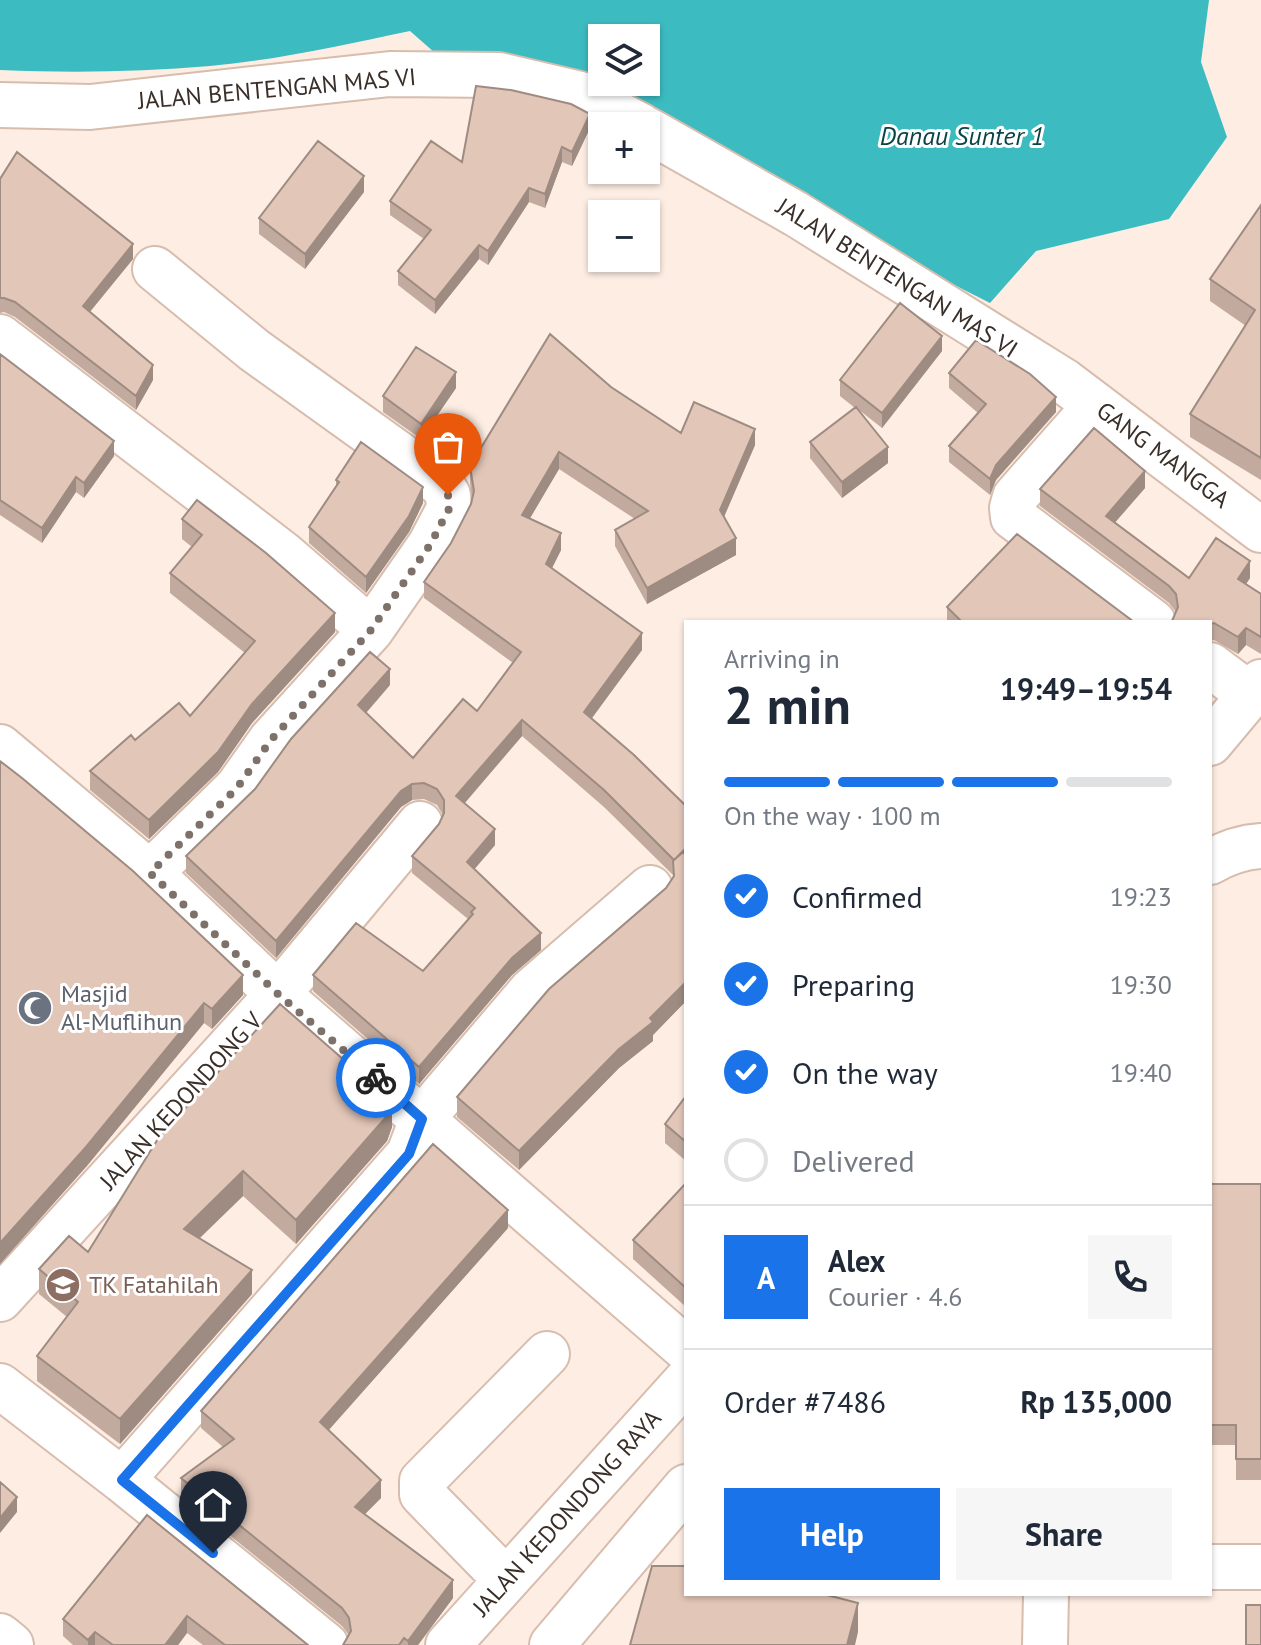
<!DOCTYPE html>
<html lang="en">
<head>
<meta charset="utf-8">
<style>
	body { margin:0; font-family:"PT Sans",sans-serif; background:#f6f6f7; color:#1f2937; height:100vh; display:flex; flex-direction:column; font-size:30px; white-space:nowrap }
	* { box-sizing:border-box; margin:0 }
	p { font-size:26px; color:#747a83 }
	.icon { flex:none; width:44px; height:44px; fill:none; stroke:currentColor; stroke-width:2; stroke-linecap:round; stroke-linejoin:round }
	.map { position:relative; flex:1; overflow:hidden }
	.side { position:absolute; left:684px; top:620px; width:528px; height:976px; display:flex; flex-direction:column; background:#fff; border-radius:0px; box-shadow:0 2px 6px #0004 }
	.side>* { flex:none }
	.controls { position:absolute; left:588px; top:24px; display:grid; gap:16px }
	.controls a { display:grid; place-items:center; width:72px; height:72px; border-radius:0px; background:#fff; box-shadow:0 2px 6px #0004; font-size:40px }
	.pin { position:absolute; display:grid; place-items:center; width:68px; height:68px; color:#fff; margin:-82px -34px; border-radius:50% 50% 50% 0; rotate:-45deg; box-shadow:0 0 8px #0007 }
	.pin .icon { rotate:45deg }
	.courier { position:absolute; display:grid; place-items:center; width:80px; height:80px; margin:-40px; border:6px solid #1a73e8; border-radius:50%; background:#fff; color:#222; box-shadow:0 2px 10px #0007 }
	.overview em { font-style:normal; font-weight:700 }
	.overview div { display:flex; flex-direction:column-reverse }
	.overview { display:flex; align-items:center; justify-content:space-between; height:136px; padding:0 40px }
	h1 { font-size:52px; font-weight:700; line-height:60px }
	.bar { display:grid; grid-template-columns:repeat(4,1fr); gap:12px 8px; align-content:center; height:96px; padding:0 40px }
	.bar i { height:10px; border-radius:6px; background:#e0e1e3 }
	.bar .selected { background:#1a73e8 }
	.bar p { grid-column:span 4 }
	.line { display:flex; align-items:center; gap:20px; padding:0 40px; border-top:2px solid #e0e1e3 }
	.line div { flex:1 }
	.round { display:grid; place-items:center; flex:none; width:84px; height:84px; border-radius:0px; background:#f6f6f7 }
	ol { padding:0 40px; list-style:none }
	li { display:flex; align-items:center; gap:24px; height:88px }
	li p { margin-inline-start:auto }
	li .icon { padding:8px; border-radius:50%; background:#1a73e8; color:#fff; stroke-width:4 }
	li:last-child { color:#747a83 }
	li i { width:44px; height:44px; border:4px solid #e0e1e3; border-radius:50% }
	.button { display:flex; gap:16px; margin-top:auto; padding:16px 40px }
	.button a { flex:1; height:92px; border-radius:0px; background:#1a73e8; color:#fff; font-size:32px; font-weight:700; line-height:92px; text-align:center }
	.button a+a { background:#f6f6f7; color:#1f2937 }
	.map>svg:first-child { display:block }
	.water { fill:#3cbbc1; fill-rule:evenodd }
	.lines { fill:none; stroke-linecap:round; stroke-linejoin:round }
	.minor-casing { stroke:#d7bdae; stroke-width:48 }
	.minor { stroke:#fff; stroke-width:44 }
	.wall { fill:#c2aa9e }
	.shaded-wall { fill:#9e8b81 }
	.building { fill:#e2c6b8; stroke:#9e8b81; stroke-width:2 }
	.done { stroke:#7e7169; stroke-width:8; stroke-dasharray:0 14.4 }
	.route { stroke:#1a73e8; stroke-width:10 }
	.labels { text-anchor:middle; stroke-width:6; stroke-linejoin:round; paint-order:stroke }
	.street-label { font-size:24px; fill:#392e28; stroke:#fff }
	.worship-label { font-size:24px; fill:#5b616d; stroke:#fff; text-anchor:start }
	.education-label { font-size:24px; fill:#785e54; stroke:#fff; text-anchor:start }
	.water-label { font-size:26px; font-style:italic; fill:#0b4447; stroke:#fff }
</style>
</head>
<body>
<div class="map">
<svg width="1261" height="1645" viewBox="0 0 1261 1645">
	<rect width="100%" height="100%" fill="#fdede3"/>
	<path class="water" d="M0 0H1209L1201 62 1227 137 1169 219 1036 251 990 303 646 129 443 60 410 31C344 45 277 60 210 66 140 72 70 73 0 70ZM602 38H646V82H602Z"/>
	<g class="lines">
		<g class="minor-casing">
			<path id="minor" d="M0 105 90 107 390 74 499 75 580 94 641 126
				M646 129 796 214 1064 381 1261 530
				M0 337 282 553 371 630
				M1096 405 1015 497 1012 508 1013 517 1153 622
				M1210 665 1249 694
				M1210 743 1261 682
				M0 747 150 873 278 994 686 1349
				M1210 862C1226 853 1243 847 1261 846
				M150 873 237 788 271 740 371 630 430 545 449 509 448 495 442 485 254 350 155 269
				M0 1299 278 994 420 824
				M0 1386 122 1480 326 1645
				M122 1480 409 1154 422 1119 531 991 650 888
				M1210 1567H1261
				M506 1580 422 1494V1481L547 1354
				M0 1636 11 1645
				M448 1645 686 1381
				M552 1645 686 1487
				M1045 1645 1046 1594"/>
		</g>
		<use href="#minor" class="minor"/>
	</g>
	<path class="wall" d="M590 128 572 166 562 162 545 208 529 202 488 265 479 259 435 314 398 285V271L424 239 390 215V201L462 162Z
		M0 179 133 259 90 312 153 380 136 410 15 317 4 312 0 313Z
		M364 192 305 269 259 234V218Z
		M1261 205V480L1190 437V414L1246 326 1210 301V279Z
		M942 351 882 428 859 410 888 463 842 498 810 458V442L855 408 840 396V380Z
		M0 354 114 456 84 498 76 492 42 543 0 515Z
		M949 373 1056 412 996 480 990 495 949 462V446L978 413 949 388Z
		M611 387 681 433 755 445 724 517 736 555 647 604 615 546V530L635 519 559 469 529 519 561 550 552 568 642 650 591 718 686 806V1001L653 1035V1041L619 1068 519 1170 457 1117V1097L666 888 673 877V875L604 807 522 736 465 803 495 845 474 869 541 950 512 975 419 1084 313 991V975L423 971 468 919 412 873V856L439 824 443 815 437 805 424 799 412 800 401 807 276 958 186 873V856L390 685 366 713 413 758 477 711 513 663 424 598V582L451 543 471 504 472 498 470 483V466Z
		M456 388 421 439 383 412V396Z
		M336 480 423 503 409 532 366 593 309 543V527L336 486Z
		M1145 488 1115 522 1189 578H1250L1246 584 1261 594V654L1246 645 1238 654 1214 640 1210 641V622L1172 621 1176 612 1169 603 1040 506V489Z
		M182 519 335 632 252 723 218 772 149 839 90 790V771L135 740 190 716 245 653 170 593V573L192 547 182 539Z
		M947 607 1134 622H947Z
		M0 761 243 995 212 1029 204 1023 86 1167Z
		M280 1004 392 1127 387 1141 296 1244 243 1196 200 1238 252 1294 120 1444 37 1381V1356L67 1317 39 1294V1269L88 1252Z
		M686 1096V1161L665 1143V1124Z
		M686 1183V1307L633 1259V1240Z
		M1210 1184H1261V1480H1236V1445H1210Z
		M508 1228 328 1430 381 1498 365 1514 453 1598 418 1645H343L349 1635 342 1626 181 1496V1478L223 1447 201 1428V1411Z
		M147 1515 308 1645H203L187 1633 178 1645H73L63 1636V1619Z"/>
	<path class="shaded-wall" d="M590 114V128L572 166V152Z
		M562 147V162L545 208V194Z
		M364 176V192L305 269V254Z
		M529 188V202L488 265V251Z
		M133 244V259L83 320V306Z
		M479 245V259L435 314V300Z
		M942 336V351L882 428V413Z
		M153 365V380L136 410V396Z
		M456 372V388L421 439V424Z
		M1056 397V412L996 480 990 495V479L996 465Z
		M755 429V445L720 526V510Z
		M114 441V456L84 498V483Z
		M888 447V463L842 498V482Z
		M559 452V469L522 532V515Z
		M1145 471V488L1106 533V516Z
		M76 477V492L42 543V528Z
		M423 487V503L409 532 366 593V577Z
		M561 533V550L546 580V564Z
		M736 538V555L647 604V588Z
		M1250 561V578L1238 596V579Z
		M335 613V632L252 723 218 772 149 839V820Z
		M1246 628V645L1238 654V637Z
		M642 633V650L584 729V712Z
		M390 669V685L358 722V705Z
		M522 720V736L456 813V796Z
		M412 784V800L401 807 276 958V941L401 791Z
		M495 829V845L467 878V862Z
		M541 933V950L512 975 419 1084V1067L512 958Z
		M243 975V995L212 1029V1009Z
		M686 982V1001L653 1035V1041L619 1068 519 1170V1151Z
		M204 1003V1023L86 1167 0 1264V1243Z
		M392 1102V1127L387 1141 296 1244V1220Z
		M243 1171V1196L184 1253V1229Z
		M508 1210V1228L320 1440V1422Z
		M252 1270V1294L120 1444V1419Z
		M381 1480V1498L355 1524V1507Z
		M17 1497V1512L0 1533V1518Z
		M453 1580V1598L418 1645H408V1641Z
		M858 1603V1632L855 1645H847Z
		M187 1616V1633L178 1645H165Z
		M95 1632V1645H88V1640Z"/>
	<path class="building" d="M476 86 511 90 571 104 590 114 572 152 562 147 545 194 529 188 488 251 479 245 435 300 398 271 431 230 390 201 431 141 462 162Z
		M318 141 364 176 305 254 259 218Z
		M17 152 133 244 83 306 153 365 136 396 15 302 4 298H0V179Z
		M1261 205V458L1190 414 1255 310 1210 279Z
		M900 303 942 336 882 413 840 380Z
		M550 334 611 387 681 433 694 402 755 429 720 510 736 538 647 588 615 530 648 511 559 452 522 515 561 533 546 564 642 633 584 712 634 755 686 806V848L674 860 604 790 522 720 456 796 495 829 467 862 541 933 512 958 419 1067 313 975 356 923 423 971 473 914 471 912 475 908 412 856 439 824 444 813V800L437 789 424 783 412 784 401 791 276 941 186 856 255 789 291 739 370 652 390 669 358 705 413 758 463 699 477 711 521 652 424 582 451 543 471 504 474 491 470 466Z
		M976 340 1030 374 1056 397 996 465 990 479 949 446 986 404 949 373Z
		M416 347 456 372 421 424 383 396Z
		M0 354 114 441 84 483 76 477 42 528 0 500Z
		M856 407 888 447 842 482 810 442Z
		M1094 428 1145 471 1106 516 1189 578 1216 538 1250 561 1238 579 1261 594V637L1246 628 1238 637 1214 623 1210 624V622H1171L1172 621 1178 607 1176 594 1169 586 1040 489Z
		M361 442 423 487 409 516 366 577 309 527 339 482 336 480Z
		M197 500 266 553 335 613 252 704 218 752 149 820 90 771 131 735 135 740 179 703 190 716 255 641 170 573 202 535 182 519Z
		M1017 534 1134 622H962L947 607Z
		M0 761 22 778 133 871 243 975 212 1009 204 1003 86 1147 0 1243Z
		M683 852 686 855V982L650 1018 653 1022 619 1049 519 1151 457 1097 549 989 666 888 674 876 673 861Z
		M280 1004 392 1102 387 1116 296 1220 243 1171 184 1229 252 1270 120 1419 37 1356 78 1302 39 1269 69 1236 88 1252 159 1137Z
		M686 1096V1142L665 1124Z
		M433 1144 508 1210 320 1422 381 1480 355 1507 453 1580 408 1641 404 1638 399 1645H343L351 1631 349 1618 342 1608 181 1478 234 1439 201 1411Z
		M686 1183V1288L633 1240Z
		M1210 1184H1261V1459H1236V1425H1210Z
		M0 1482 17 1497 0 1518Z
		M147 1515 308 1645H225L187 1616 165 1645H113L95 1632 88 1640 63 1619Z
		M652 1566H686V1594H823L858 1603 847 1645H630Z
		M1246 1605H1261V1645H1246Z"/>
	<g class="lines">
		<path class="done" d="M376 1078 278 994 150 873 237 788 271 740 371 630 430 545 449 509 448 495"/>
		<path class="route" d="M213 1553 122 1480 409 1154 422 1119 376 1078"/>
	</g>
	<defs>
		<g id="mosque-disc" transform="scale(1.8)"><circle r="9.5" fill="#6b7280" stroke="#fff"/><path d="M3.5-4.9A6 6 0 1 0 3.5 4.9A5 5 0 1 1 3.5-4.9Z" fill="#fff"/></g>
		<g id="school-disc" transform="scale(1.8)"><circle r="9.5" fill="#8d6e63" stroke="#fff"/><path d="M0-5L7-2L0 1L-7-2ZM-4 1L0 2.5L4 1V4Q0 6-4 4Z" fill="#fff"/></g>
	</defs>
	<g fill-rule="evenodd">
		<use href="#mosque-disc" x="35" y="1008"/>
		<use href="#school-disc" x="63" y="1285"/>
	</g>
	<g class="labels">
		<g class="street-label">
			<text transform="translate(277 89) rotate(-5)" y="8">JALAN BENTENGAN MAS VI</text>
			<text transform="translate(897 278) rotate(32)" y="8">JALAN BENTENGAN MAS VI</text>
			<text transform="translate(1163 455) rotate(37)" y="8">GANG MANGGA</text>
			<text transform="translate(181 1101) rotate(-48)" y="8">JALAN KEDONDONG V</text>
			<text transform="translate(567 1513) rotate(-48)" y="8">JALAN KEDONDONG RAYA</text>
		</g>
		<g class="worship-label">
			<text x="61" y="1002">Masjid<tspan x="61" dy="28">Al-Muflihun</tspan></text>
		</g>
		<g class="education-label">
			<text x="89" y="1293">TK Fatahilah</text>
		</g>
		<g class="water-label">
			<text x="962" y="145">Danau Sunter 1</text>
		</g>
	</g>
</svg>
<div class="controls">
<a><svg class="icon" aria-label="layers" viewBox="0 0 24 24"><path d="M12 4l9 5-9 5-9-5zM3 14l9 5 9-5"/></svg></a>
<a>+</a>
<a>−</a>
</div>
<div class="pin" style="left:448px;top:495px;background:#ea580c"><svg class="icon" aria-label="bag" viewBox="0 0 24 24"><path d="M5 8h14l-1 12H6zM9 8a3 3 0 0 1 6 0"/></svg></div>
<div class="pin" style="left:213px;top:1553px;background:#1f2937"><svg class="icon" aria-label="home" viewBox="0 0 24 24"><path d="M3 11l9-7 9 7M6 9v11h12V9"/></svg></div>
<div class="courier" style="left:376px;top:1078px"><svg class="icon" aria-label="bike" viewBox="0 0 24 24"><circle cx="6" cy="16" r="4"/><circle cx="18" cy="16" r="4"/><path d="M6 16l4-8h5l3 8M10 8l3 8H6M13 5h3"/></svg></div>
<section class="side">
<div class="overview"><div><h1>2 min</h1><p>Arriving in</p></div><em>19:49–19:54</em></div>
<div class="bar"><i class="selected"></i><i class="selected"></i><i class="selected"></i><i></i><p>On the way · 100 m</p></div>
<ol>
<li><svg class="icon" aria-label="check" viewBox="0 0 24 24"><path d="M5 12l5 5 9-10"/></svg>Confirmed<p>19:23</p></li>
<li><svg class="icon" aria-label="check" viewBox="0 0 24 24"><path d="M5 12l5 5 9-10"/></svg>Preparing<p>19:30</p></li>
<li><svg class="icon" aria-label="check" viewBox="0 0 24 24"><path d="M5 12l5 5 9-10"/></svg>On the way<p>19:40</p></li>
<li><i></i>Delivered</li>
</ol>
<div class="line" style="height:144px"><b class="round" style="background:#1a73e8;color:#fff">A</b><div><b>Alex</b><p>Courier · 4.6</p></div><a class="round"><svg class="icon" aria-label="phone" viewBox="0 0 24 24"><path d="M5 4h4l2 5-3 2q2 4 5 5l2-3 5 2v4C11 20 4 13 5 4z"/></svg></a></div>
<div class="line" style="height:104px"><div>Order #7486</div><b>Rp 135,000</b></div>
<div class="button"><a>Help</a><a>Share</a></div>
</section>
</div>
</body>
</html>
